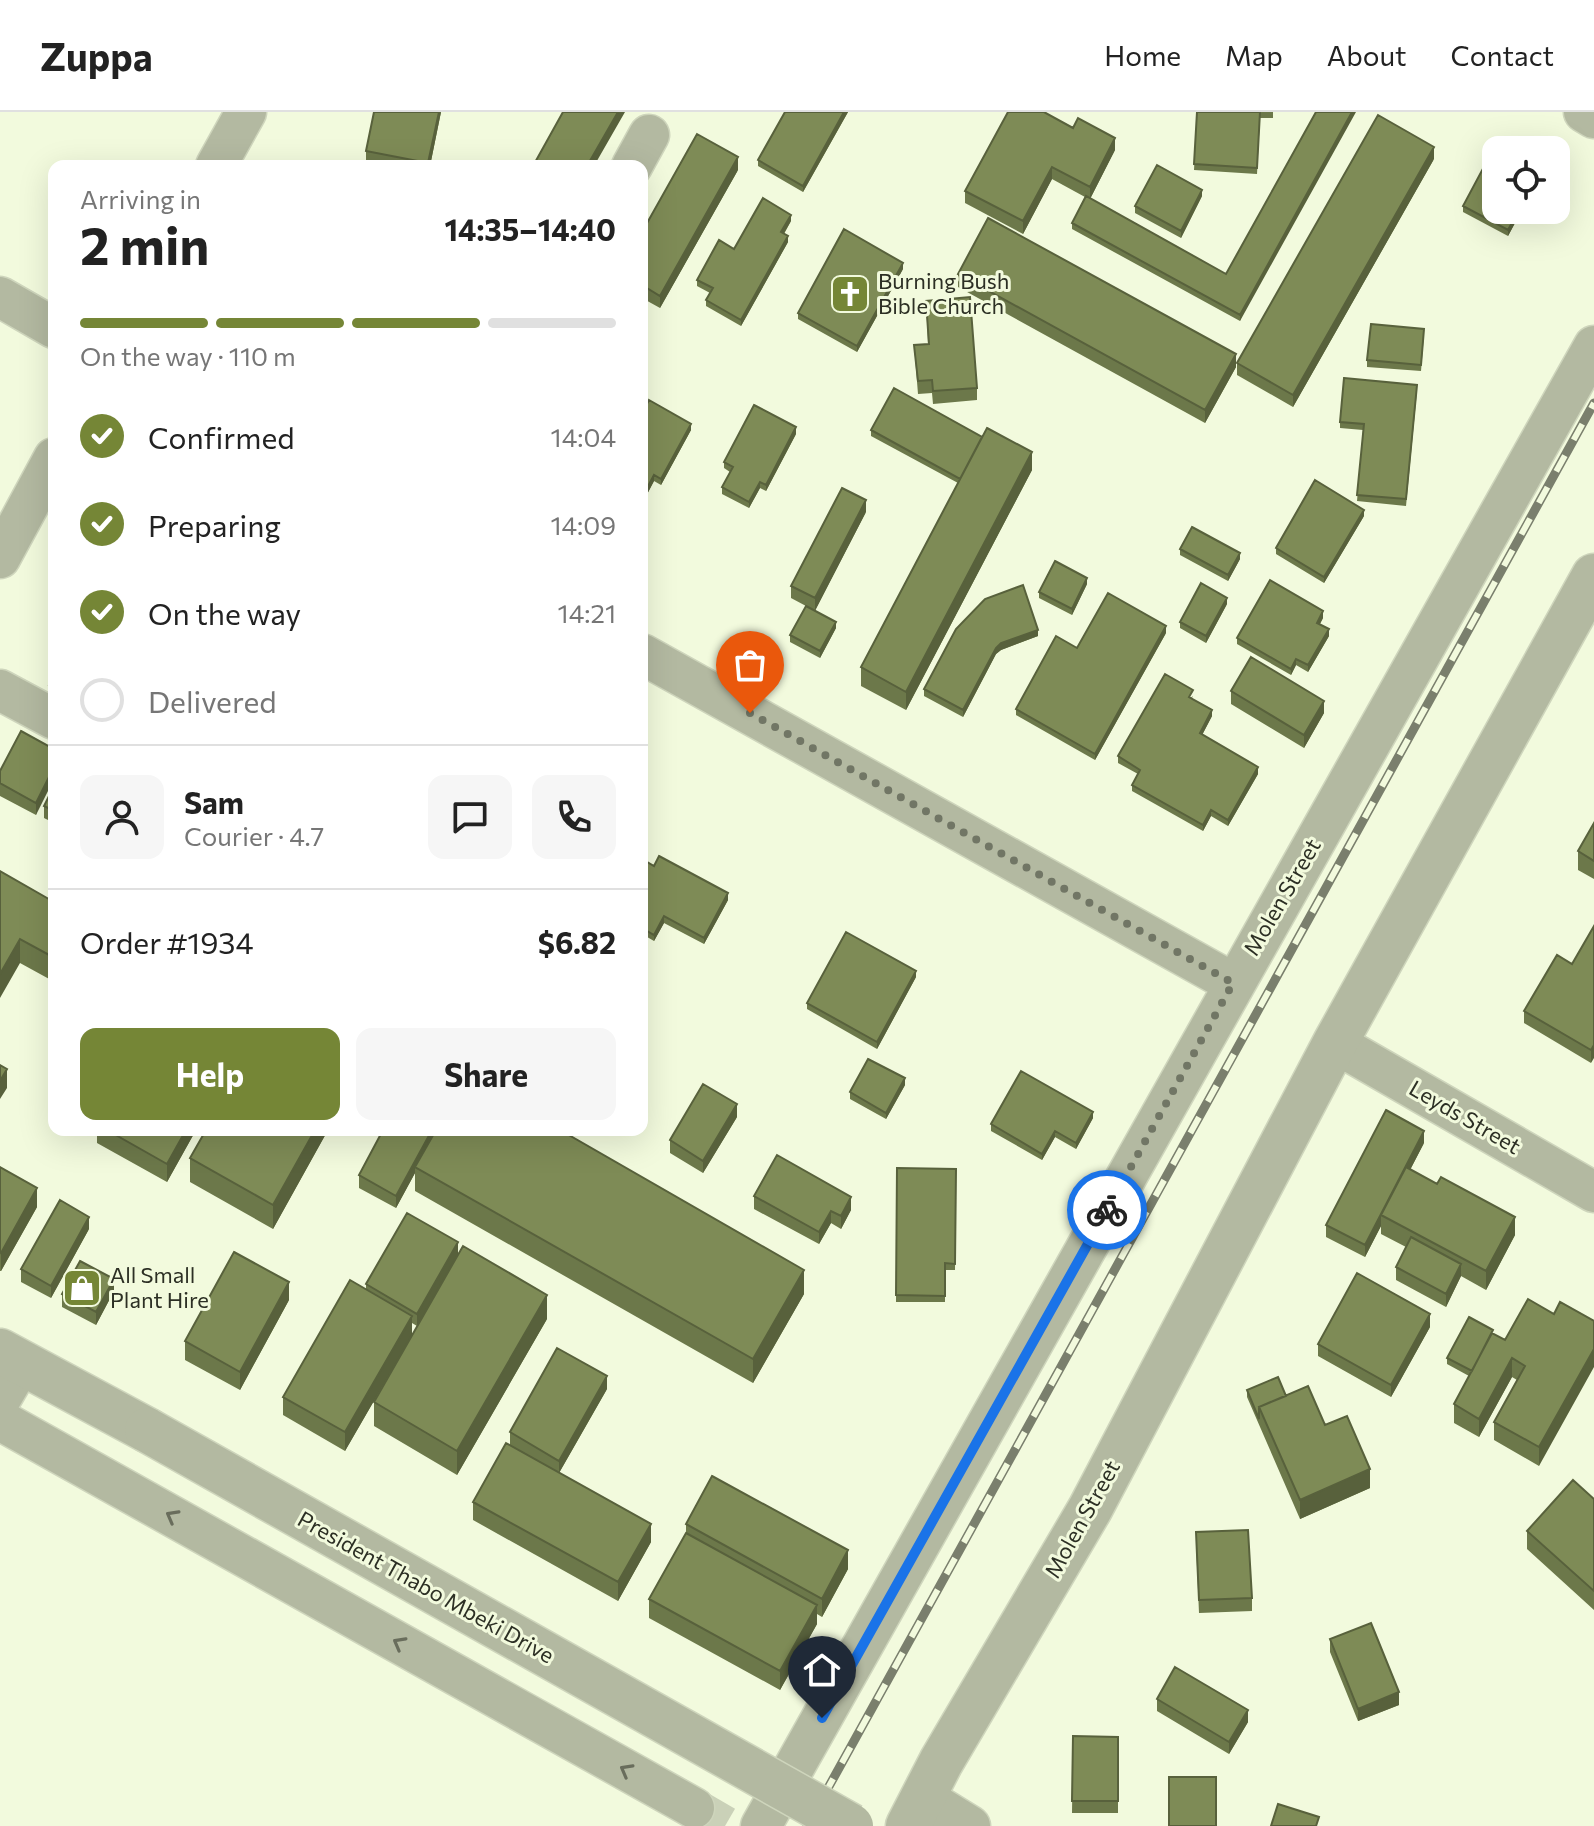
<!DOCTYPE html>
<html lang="en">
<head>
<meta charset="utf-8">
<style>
	body { margin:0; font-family:Commissioner,sans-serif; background:#f6f6f6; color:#222; height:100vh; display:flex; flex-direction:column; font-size:30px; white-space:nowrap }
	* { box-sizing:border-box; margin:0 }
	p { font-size:26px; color:#767676 }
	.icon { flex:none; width:44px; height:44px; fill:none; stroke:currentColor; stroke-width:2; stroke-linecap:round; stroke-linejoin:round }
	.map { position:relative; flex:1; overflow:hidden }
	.details { position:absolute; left:48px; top:48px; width:600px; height:976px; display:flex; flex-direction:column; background:#fff; border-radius:16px; box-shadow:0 8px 32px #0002 }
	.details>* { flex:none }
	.buttons { position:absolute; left:1482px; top:24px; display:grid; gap:16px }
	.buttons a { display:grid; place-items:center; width:88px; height:88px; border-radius:16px; background:#fff; box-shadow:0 8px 32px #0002; font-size:40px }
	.pin { position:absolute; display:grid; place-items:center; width:68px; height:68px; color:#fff; margin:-82px -34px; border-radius:50% 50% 50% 0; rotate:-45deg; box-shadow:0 0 8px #0007 }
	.pin .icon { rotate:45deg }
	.courier { position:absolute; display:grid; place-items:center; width:80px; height:80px; margin:-40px; border:6px solid #1a73e8; border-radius:50%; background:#fff; color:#222; box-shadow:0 2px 10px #0007 }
	.summary em { font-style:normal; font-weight:700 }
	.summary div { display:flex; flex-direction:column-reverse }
	.summary { display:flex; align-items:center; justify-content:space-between; height:136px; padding:0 32px }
	h1 { font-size:52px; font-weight:700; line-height:60px }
	.bar { display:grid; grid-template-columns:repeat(4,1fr); gap:12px 8px; align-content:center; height:96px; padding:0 32px }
	.bar i { height:10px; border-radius:6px; background:#e0e0e0 }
	.bar .current { background:#758636 }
	.bar p { grid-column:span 4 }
	.line { display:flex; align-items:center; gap:20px; padding:0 32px; border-top:2px solid #e0e0e0 }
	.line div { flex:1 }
	.round { display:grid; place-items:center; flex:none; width:84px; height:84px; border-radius:16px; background:#f6f6f6 }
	ol { padding:0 32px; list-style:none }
	li { display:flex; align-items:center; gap:24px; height:88px }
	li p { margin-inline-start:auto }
	li .icon { padding:8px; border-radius:50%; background:#758636; color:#fff; stroke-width:4 }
	li:last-child { color:#767676 }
	li i { width:44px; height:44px; border:4px solid #e0e0e0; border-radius:50% }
	.primary-button { display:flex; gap:16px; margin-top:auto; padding:16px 32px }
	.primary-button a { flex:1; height:92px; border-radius:16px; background:#758636; color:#fff; font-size:32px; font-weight:700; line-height:92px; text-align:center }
	.primary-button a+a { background:#f6f6f6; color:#222 }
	header { display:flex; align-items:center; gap:48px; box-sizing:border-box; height:112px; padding:0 40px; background:#fff; border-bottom:2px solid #e0e0e0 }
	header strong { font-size:38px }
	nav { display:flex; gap:44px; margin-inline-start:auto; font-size:28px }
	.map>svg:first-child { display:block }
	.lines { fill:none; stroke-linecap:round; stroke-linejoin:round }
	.minor-tunnel { stroke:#cad1b8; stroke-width:40; stroke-dasharray:40 20; stroke-linecap:butt }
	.minor-casing { stroke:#ced5bc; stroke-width:43 }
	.tertiary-casing { stroke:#ced5bc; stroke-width:47 }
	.minor { stroke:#b3b9a1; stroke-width:40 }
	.tertiary { stroke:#b3b9a1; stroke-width:44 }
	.rail-casing { stroke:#7a7f6d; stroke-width:9 }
	.rail { stroke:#f2fadd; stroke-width:6; stroke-dasharray:18; stroke-linecap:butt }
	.tertiary-bridge-casing { stroke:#ced5bc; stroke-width:47; stroke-linecap:butt }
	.tertiary-bridge { stroke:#b3b9a1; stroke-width:44 }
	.wall { fill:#6c784a }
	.shaded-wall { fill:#58613c }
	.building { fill:#7e8b56; stroke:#58613c; stroke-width:2 }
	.oneway { stroke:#696d5c }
	.done { stroke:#717665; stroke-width:8; stroke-dasharray:0 14.4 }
	.route { stroke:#1a73e8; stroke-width:10 }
	.labels { text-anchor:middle; stroke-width:6; stroke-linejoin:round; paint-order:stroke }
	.poi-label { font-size:22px; fill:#2c2f24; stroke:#f2fadd; text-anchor:start }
	.street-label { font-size:22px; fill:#2c2f24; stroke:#f2fadd }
</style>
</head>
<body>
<header>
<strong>Zuppa</strong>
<nav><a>Home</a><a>Map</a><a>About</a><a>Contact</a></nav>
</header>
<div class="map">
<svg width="1594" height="1714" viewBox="0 0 1594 1714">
	<rect width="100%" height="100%" fill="#f2fadd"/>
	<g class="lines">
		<path class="minor-tunnel" d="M694 1696 725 1714"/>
		<g class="minor-casing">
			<path id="minor" d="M1584 0 1594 6
				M216 54 246 0
				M632 54 649 23
				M0 185 54 216
				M0 446 54 346
				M642 542 1233 871
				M0 578 54 607
				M1335 931 1594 1080
				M0 1288 21 1252
				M0 1308 694 1696
				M923 1685 970 1714
				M761 1714 1594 234"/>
		</g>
		<g class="tertiary-casing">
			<path id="tertiary" d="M0 1239 147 1318
				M908 1714 941 1650 1090 1397 1335 931 1594 464"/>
		</g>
		<use href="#minor" class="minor"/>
		<use href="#tertiary" class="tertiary"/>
		<g class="rail-casing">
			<path id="rail" d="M807 1714 1594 291"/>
		</g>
		<use href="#rail" class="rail"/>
		<g class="tertiary-bridge-casing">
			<path id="tertiary-bridge" d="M147 1318 851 1714"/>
		</g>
		<use href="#tertiary-bridge" class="tertiary-bridge"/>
	</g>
	<path class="wall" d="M441 0 430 54H380L366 51V39Z
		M785 0H848L803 80 758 54V48Z
		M1197 0H1273V6H1260L1257 62 1194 58Z
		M1316 0 1240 209 1072 117V111L1085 85 1052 67 1023 122 965 91V79L1115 38 1090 87 1226 162Z
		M1434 47 1293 295 1237 263V251Z
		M738 58 660 196 642 186V120Z
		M1202 84 1181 126 1135 101V94Z
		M1463 94 1522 98 1508 124 1463 100Z
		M791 109 784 122 788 130 741 214 706 194V188L710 181 697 174V168L734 137Z
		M903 157 857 240 798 207V201Z
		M958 162 1236 255 1205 311 958 175Z
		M926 189 977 276V288L933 292 932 281 918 282 914 233 928 232Z
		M1424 223 1421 259 1367 255V248Z
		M1417 279 1406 394 1357 389 1363 318 1340 316V310Z
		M642 301 691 318 661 373 654 369 644 388 642 387Z
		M871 318 1032 358 906 598 861 574V555L958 371 871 324Z
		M796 322 766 379 760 376 749 396 722 382V375L730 360 724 356V350Z
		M866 400 815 498 836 516 820 546 790 530V523L806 494 791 486V474Z
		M1364 404 1324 471 1276 442V436Z
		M1180 437 1240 447 1228 469 1180 443Z
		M1087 472 1072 503 1039 486V480Z
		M1227 492 1206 531 1180 516V510Z
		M1323 506 1320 512 1329 524 1308 560 1296 553 1291 563 1237 532V526Z
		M956 517 1038 524 1001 538 996 542 963 605 924 584V577Z
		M1166 521 1095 648 1016 603V597Z
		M54 563V589L49 586V573Z
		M1231 579 1324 601 1304 636 1231 592Z
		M1193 584 1192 586 1212 604 1202 623 1258 662 1228 714 1211 704 1203 719 1132 679V673L1138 662 1118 651V644Z
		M54 637 36 703 0 684V659Z
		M54 674V711L44 706V694Z
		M1594 711V767L1578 758V739Z
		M642 747 654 754 728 788 704 832 664 811 654 829 642 822Z
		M0 759 54 790 51 868 20 851Z
		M1594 814 1591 951 1524 911V899L1572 852Z
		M916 865 877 937 807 897V891Z
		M905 973 886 1007 850 987V980Z
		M737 1005 703 1061 670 1041V1028Z
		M1093 1006 1076 1037 1055 1025 1042 1048 991 1019V1012Z
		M97 1018H196L167 1070 97 1031Z
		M206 1018H328L273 1117 190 1070V1046Z
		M383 1018 804 1182 753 1271 415 1079V1061L396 1096 359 1076V1063Z
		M1424 1031 1410 1058 1515 1123 1486 1178 1461 1164 1446 1195 1396 1168V1155L1406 1135 1381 1122V1114L1365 1145 1326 1125V1113Z
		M0 1055 37 1095 1 1159H0Z
		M897 1056 956 1057 955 1158H945V1190H896Z
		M754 1084 851 1098 841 1117 831 1111 819 1132 754 1097Z
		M89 1117 51 1186 21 1170V1157Z
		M458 1143 417 1214 412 1211V1223L345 1339 283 1303V1285L366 1178V1172Z
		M114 1179 96 1213 62 1195V1182Z
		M289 1188 240 1278 185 1248V1229Z
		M1554 1202 1539 1354 1494 1328V1310L1517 1268 1512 1265 1479 1325 1454 1311V1292L1469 1264 1447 1252V1246L1493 1222 1505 1228Z
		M547 1207 457 1363 374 1314V1290Z
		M1430 1215 1391 1285 1318 1244V1232Z
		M607 1277 559 1361 651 1430 618 1489 473 1408V1390L510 1333V1320Z
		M1247 1278 1286 1284 1325 1313 1370 1376 1300 1407 1247 1285Z
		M1594 1387V1498L1527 1437V1419Z
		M686 1412 848 1457 822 1505 817 1502V1512L780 1578 649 1506V1487L686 1421Z
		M1196 1432 1252 1486V1499L1199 1501Z
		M1330 1527 1399 1593 1358 1609 1330 1540Z
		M1157 1587 1248 1610 1229 1642 1157 1599Z
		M1073 1624 1118 1625V1701H1072Z"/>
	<path class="shaded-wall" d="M439 0H441L430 54H428Z
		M618 0H625L594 54H587Z
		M844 0H848L803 80V74Z
		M1352 0H1356L1240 209V203Z
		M1115 26V38L1090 87V75Z
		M1434 35V47L1293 295V283Z
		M738 45V58L660 196V184Z
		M1052 55V67L1023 122V109Z
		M1202 78V84L1181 126V119Z
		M1519 98H1522L1508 124V118Z
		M791 103V109L781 126V120Z
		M788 124V130L741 214V208Z
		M903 151V157L857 240V234Z
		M1236 242V255L1205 311V298Z
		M691 312V318L661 373V367Z
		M796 315V322L766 379V373Z
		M1032 340V358L906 598V580Z
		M654 363V369L644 388V382Z
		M760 370V376L749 396V390Z
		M866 388V400L815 499V486Z
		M1364 398V404L1324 471V465Z
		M1240 441V447L1228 469V463Z
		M1087 466V472L1072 503V497Z
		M1227 486V492L1206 531V524Z
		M1323 499V506L1317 517V511Z
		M836 510V516L820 546V539Z
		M1166 514V521L1095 648V642Z
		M1329 517V524L1308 560V553Z
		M1038 518V524L1001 538 996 542 963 605V598L996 536 1001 531Z
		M1296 547V553L1291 563V557Z
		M1324 589V601L1304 636V623Z
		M1212 598V604L1200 627V621Z
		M54 655V667L36 703V691Z
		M1258 655V662L1228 714V708Z
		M1211 698V704L1203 719V713Z
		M728 781V788L704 832V826Z
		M664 804V811L654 829V823Z
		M20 827V851L0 886V862Z
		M54 838V862L51 868V844Z
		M916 859V865L877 937V930Z
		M1594 933V946L1591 951V938Z
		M7 957V976L0 987V969Z
		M905 966V973L886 1007V1001Z
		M737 992V1005L703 1061V1049Z
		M1093 1000V1006L1076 1037V1031Z
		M186 1018H196L167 1070V1052Z
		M315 1018H328L273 1117V1093Z
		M432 1018H439L415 1055V1061L396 1096V1084Z
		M1055 1019V1025L1042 1048V1042Z
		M1424 1019V1031L1385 1106 1381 1103V1114L1365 1145V1133Z
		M37 1076V1095L1 1159V1141Z
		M851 1085V1098L841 1117V1104Z
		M831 1099V1111L819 1132V1120Z
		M89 1105V1117L51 1186V1174Z
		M1515 1105V1123L1486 1178V1159Z
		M458 1130V1143L417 1214V1202Z
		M1461 1152V1164L1446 1195V1182Z
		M804 1158V1182L753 1271V1247Z
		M114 1167V1179L96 1213V1200Z
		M289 1170V1188L240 1278V1260Z
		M547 1183V1207L457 1363V1339Z
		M1430 1202V1215L1391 1285V1273Z
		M412 1204V1223L345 1339V1320Z
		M1594 1237V1255L1539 1354V1335Z
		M1512 1246V1265L1479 1325V1307Z
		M607 1264V1277L559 1361V1349Z
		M1370 1357V1376L1300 1407V1388Z
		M651 1412V1430L618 1489V1470Z
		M848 1438V1457L822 1505V1487Z
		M817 1493V1512L780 1578V1559Z
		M1399 1580V1593L1358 1609V1597Z
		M1248 1598V1610L1229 1642V1630Z"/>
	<path class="building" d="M374 0H439L428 51 366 39Z
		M563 0H618L587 54H533Z
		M785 0H844L803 74 758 48Z
		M1008 0H1044L1073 16 1078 6 1115 26 1090 75 1052 55 1023 109 965 79Z
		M1197 0H1260L1257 56 1194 52Z
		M1316 0H1352L1240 203 1072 111 1086 84 1226 162Z
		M1378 3 1434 35 1293 283 1237 251Z
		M697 22 738 45 660 184 642 173V120Z
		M1487 49 1496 54V98H1519L1508 118 1463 94Z
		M1157 53 1202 78 1181 119 1135 94Z
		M763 86 791 103 781 120 788 124 741 208 706 188 713 176 697 168 719 128 734 137Z
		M988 106 1236 242 1205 298 958 162Z
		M844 117 903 151 857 234 798 201Z
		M970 185 977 276 933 279 932 268 918 269 914 233 929 232 926 189Z
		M1371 212 1424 217 1421 253 1367 248Z
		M1344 266 1417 273 1406 387 1357 383 1364 312 1340 310Z
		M894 276 982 325 960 367 871 318Z
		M649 288 691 312 661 367 654 363 644 382 642 380V301Z
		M754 293 796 315 766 373 760 370 749 390 722 375 733 355 724 350Z
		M987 316 1032 340 906 580 861 555Z
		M1315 368 1364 398 1324 465 1276 436Z
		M842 376 866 388 815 486 791 474Z
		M1192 415 1240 441 1228 463 1180 437Z
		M1055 449 1087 466 1072 497 1039 480Z
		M1270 468 1323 499 1317 511 1329 517 1308 553 1296 547 1291 557 1237 526Z
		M1201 471 1227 486 1206 524 1180 510Z
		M1023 473 1038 518 1001 531 996 536 963 598 924 577 956 517 985 487Z
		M1108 481 1166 514 1095 642 1016 597 1056 524 1077 536Z
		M806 494 836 510 820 539 790 523Z
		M1251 545 1324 589 1304 623 1231 579Z
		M1165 562 1193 578 1189 585 1212 598 1200 621 1258 655 1228 708 1211 698 1203 713 1132 673 1140 658 1118 644Z
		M54 563V576L49 573Z
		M21 619 54 637V655L36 691 0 671V659Z
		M54 674V699L44 694Z
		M1594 711V749L1578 739Z
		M659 744 728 781 704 826 664 804 654 823 642 816V747L654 754Z
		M0 759 54 790V838L51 844 20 827 0 862Z
		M1594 814V933L1591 938 1524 899 1557 843 1572 852Z
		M846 820 916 859 877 930 807 891Z
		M868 947 905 966 886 1001 850 980Z
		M0 953 7 957 0 969Z
		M1021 959 1093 1000 1076 1031 1055 1019 1042 1042 991 1012Z
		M703 972 737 992 703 1049 670 1028Z
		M1386 998 1424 1019 1365 1133 1326 1113Z
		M107 1018H186L167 1052Z
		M206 1018H315L273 1093 190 1046Z
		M383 1018H432L396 1084 359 1063Z
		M436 1018H560L804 1158 753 1247 415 1055Z
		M777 1043 851 1085 841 1104 831 1099 819 1120 754 1084Z
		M0 1055 37 1076 1 1141 0 1140Z
		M1406 1055 1437 1072 1441 1065 1515 1105 1486 1159 1381 1103Z
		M897 1056 956 1057 955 1152 945 1151V1184L896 1183Z
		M60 1088 89 1105 51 1174 21 1157Z
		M407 1101 458 1130 417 1202 366 1172Z
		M1411 1125 1461 1152 1446 1182 1396 1155Z
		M463 1134 547 1183 457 1339 374 1290Z
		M234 1140 289 1170 240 1260 185 1229Z
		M80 1149 114 1167 96 1200 62 1182Z
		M1357 1161 1430 1202 1391 1273 1318 1232Z
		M350 1168 412 1204 345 1320 283 1285Z
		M1528 1187 1554 1202 1560 1190 1594 1209V1237L1539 1335 1494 1310 1525 1254 1512 1246 1479 1307 1454 1292 1492 1221 1505 1228Z
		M1469 1205 1493 1218 1472 1259 1447 1246Z
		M557 1236 607 1264 559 1349 510 1320Z
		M1278 1265 1286 1284 1259 1295V1307L1247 1278Z
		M1308 1274 1325 1313 1347 1304 1370 1357 1300 1388 1259 1295Z
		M506 1331 651 1412 618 1470 473 1390Z
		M712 1364 848 1438 822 1487 686 1412Z
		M1573 1368 1594 1387V1479L1527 1419Z
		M1248 1418 1252 1486 1199 1488 1196 1420Z
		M686 1421 817 1493 780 1559 649 1487Z
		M1371 1511 1399 1580 1358 1597 1330 1527Z
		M1175 1555 1248 1598 1229 1630 1157 1587Z
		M1073 1624 1118 1625V1689H1072Z
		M1169 1665H1216V1714H1169Z
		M1278 1692 1319 1705 1316 1714H1271Z"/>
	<defs><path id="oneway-chevron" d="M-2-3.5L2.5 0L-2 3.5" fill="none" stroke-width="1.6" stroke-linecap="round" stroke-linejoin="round" transform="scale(2)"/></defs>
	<g class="oneway">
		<use href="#oneway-chevron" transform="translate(172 1404) rotate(-151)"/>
		<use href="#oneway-chevron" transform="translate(399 1531) rotate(-151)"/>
		<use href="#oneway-chevron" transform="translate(626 1658) rotate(-151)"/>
	</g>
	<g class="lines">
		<path class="done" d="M750 601 1233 871 1107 1098"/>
		<path class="route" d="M822 1606 1107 1098"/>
	</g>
	<defs>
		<g id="church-square" transform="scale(2)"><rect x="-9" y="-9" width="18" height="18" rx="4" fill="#758636" stroke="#f2fadd"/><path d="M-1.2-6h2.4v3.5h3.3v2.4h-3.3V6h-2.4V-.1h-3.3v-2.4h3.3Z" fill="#fff"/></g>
		<g id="shop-square" transform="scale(2)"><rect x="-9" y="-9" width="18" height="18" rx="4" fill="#758636" stroke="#f2fadd"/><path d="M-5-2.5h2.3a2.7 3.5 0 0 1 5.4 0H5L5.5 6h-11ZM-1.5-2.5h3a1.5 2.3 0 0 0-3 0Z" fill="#fff"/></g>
	</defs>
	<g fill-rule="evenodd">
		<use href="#church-square" x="850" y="182"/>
		<use href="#shop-square" x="82" y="1176"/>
	</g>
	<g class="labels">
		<g class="poi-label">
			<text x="878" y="177">Burning Bush<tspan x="878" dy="25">Bible Church</tspan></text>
			<text x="110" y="1171">All Small<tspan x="110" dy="25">Plant Hire</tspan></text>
		</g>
		<g class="street-label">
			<text transform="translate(1282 785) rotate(-60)" y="8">Molen Street</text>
			<text transform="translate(1465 1005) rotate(30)" y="8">Leyds Street</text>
			<text transform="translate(1082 1407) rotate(-61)" y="8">Molen Street</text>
			<text transform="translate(426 1475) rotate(29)" y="8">President Thabo Mbeki Drive</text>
		</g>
	</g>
</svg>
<div class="buttons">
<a><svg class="icon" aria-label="locate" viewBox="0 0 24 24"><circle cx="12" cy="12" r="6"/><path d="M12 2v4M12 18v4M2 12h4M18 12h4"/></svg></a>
</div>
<div class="pin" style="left:750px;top:601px;background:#ea580c"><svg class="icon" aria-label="bag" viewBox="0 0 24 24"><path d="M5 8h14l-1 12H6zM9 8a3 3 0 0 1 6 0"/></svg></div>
<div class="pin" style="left:822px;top:1606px;background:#1f2937"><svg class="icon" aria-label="home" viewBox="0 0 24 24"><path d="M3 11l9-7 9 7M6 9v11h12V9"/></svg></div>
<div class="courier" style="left:1107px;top:1098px"><svg class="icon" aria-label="bike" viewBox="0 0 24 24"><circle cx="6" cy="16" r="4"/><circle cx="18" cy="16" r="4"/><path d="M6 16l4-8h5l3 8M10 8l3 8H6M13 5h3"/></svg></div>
<section class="details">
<div class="summary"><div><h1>2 min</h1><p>Arriving in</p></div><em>14:35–14:40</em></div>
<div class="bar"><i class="current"></i><i class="current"></i><i class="current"></i><i></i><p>On the way · 110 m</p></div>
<ol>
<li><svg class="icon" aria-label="check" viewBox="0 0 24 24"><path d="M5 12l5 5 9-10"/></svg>Confirmed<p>14:04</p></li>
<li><svg class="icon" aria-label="check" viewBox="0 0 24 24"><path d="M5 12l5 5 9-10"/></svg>Preparing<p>14:09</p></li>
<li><svg class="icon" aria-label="check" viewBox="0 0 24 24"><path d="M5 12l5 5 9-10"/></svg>On the way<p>14:21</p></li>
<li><i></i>Delivered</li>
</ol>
<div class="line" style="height:144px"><a class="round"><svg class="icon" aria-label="person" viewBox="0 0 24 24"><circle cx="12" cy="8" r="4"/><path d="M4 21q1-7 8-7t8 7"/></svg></a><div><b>Sam</b><p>Courier · 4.7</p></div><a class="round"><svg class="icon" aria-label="chat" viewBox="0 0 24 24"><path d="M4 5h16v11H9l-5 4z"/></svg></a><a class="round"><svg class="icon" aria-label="phone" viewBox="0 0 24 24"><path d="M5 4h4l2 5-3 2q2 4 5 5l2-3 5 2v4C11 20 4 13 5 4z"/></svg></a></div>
<div class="line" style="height:104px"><div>Order #1934</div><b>$6.82</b></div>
<div class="primary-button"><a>Help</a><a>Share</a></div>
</section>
</div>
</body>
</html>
